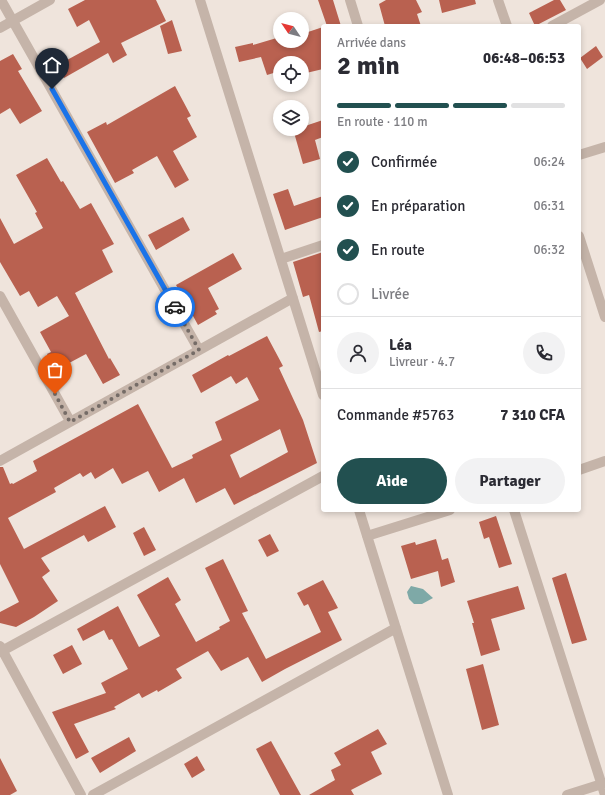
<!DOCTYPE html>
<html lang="fr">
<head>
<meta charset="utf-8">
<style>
	body { margin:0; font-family:Signika,sans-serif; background:#f2f2f3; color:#2b2b33; height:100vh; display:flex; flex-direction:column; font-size:15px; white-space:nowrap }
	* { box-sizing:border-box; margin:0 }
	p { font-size:13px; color:#7c7c81 }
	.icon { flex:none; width:22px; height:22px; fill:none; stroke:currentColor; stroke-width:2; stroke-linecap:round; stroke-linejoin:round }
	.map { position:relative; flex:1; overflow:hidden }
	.side { position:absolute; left:321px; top:24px; width:260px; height:488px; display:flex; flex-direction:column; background:#fff; border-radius:4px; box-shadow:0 2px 6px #0003 }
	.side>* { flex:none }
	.needle { width:26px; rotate:305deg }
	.tools { position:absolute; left:273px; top:12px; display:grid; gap:8px }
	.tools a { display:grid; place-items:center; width:36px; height:36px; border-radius:50%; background:#fff; box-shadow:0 2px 6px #0003; font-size:20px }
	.pin { position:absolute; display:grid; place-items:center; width:34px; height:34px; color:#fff; margin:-41px -17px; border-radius:50% 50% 50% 0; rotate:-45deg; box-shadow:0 0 4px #0007 }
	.pin .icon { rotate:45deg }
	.courier { position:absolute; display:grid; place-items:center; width:40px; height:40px; margin:-20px; border:3px solid #1a73e8; border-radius:50%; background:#fff; color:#222; box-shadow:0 1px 5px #0007 }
	.headline em { font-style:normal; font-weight:800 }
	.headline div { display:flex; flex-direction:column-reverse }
	.headline { display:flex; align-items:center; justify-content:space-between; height:68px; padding:0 16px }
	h1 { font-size:26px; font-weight:800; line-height:30px }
	.bar { display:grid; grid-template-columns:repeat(4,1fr); gap:6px 4px; align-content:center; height:48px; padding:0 16px }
	.bar i { height:5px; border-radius:3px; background:#e1e1e2 }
	.bar .current { background:#225050 }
	.bar p { grid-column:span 4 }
	.line { display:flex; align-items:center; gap:10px; padding:0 16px; border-top:1px solid #e1e1e2 }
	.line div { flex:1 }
	.round { display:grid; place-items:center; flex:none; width:42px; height:42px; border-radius:21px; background:#f2f2f3 }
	ol { padding:0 16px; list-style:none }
	li { display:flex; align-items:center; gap:12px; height:44px }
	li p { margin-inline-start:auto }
	li .icon { padding:4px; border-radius:50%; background:#225050; color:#fff; stroke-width:4 }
	li:last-child { color:#7c7c81 }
	li i { width:22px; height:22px; border:2px solid #e1e1e2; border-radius:50% }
	.button { display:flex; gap:8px; margin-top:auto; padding:8px 16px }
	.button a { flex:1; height:46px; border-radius:24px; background:#225050; color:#fff; font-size:16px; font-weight:800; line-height:46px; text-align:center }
	.button a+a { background:#f2f2f3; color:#2b2b33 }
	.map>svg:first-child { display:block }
	.water { fill:#7ea9a7 }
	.building { fill:#b96150; fill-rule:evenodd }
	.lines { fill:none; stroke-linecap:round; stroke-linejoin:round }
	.minor { stroke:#c5b4a9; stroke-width:10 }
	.done { stroke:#756c67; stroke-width:4; stroke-dasharray:0 7.2 }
	.route { stroke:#1a73e8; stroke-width:5 }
</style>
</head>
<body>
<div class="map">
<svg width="605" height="795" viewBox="0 0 605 795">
	<rect width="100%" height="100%" fill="#efe4dc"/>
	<path class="water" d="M411 586 423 589 433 598 422 604H414L409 599 407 592Z"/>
	<path class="building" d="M85 0H156L166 21 121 43 127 55 113 63 108 53 64 78 56 66 100 42 89 20 77 27 68 9Z
		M318 0H333L341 26H327Z
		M386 0H416L422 12 417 14 421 26H385L379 4Z
		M439 0H475L476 4 442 13Z
		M554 0H560L566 10 535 26 529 13Z
		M172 20 182 51 168 54 160 26Z
		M323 27V69L302 74V63H280V71L267 75 261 57 239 62 235 47 253 43V45L280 37V41H302V34Z
		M596 46 603 57 587 69 580 58Z
		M13 54 22 69 18 71 42 111 20 124 10 108 0 114V61Z
		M175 86 191 116 187 118 197 137 173 151 189 180 175 188 157 156 132 170 134 173 115 183 87 132 106 122 107 125Z
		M323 120V137L315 140 320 159 303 164 293 129H302V127Z
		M47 158 61 182 63 181 80 209 91 203 114 244 102 250 113 272 75 293 109 359 110 358 120 375 103 384 86 354 56 370 47 354 51 352 40 332 69 316 57 296 38 307 29 291 20 296 0 262V218L14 244 43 228 35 213 37 212 16 175Z
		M288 189 294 206 323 196V217L285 230 273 194Z
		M183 217 190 230 156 250 148 235Z
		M323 252V331L319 332 309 295 303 297 293 262Z
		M233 253 242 269 208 288 219 309 215 311 217 314 198 325 176 285Z
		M267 336 283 366 279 368 303 420 317 463 234 505 225 488 196 503 184 478 159 492 148 471 122 484 113 468 95 479 91 472 83 477 80 473 54 488 56 492 8 518 24 549 105 506 116 527 88 542 84 535 41 558 50 571 42 577 58 601 34 617 16 627 0 623V612L19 602 0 564V467H3L10 484 12 483 13 484 37 471 33 461 138 404 172 468 193 458 192 455 222 440 215 422 259 400 247 377 236 384 231 376 201 393 192 375 228 355 229 356ZM280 429 288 452 240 478 230 455Z
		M496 516 512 564 499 568 489 537 484 539 479 522Z
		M144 527 156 550 144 556 133 533Z
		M270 534 279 551 267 557 258 540Z
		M436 539 442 560 448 558 455 582 441 587 438 571 411 579 401 546 415 542 416 545Z
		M223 559 248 611 242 613 266 659 321 632 308 604 304 606 297 593 323 580 338 608 328 612 342 640 285 669 262 682 248 657 221 671 208 651 176 669 182 678 158 692 157 690 142 698 139 693 114 707 116 709 74 724 89 752 76 759 52 712 106 693 101 683 128 669 112 639 109 640 104 630 83 641 77 629 118 606 139 647 160 636 137 595 168 577 181 600 175 604 196 642 220 629 219 627 230 621 205 568Z
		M566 573 587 640 572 644 552 578Z
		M518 586 525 609 491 619 500 650 481 656 472 623H474L467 601Z
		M72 645 82 664 63 674 53 655Z
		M483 664 499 725 482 730 466 669Z
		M378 729 387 744 371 752 382 774 351 790 354 795H309L335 780 331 770 341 765 334 753Z
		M129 737 136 751 100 773 91 758Z
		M271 741 301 795H280L256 749Z
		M197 756 205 770 192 778 184 764Z
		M0 758 17 791 10 795H0Z"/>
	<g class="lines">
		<path class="minor" d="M1 0 199 350
			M200 0 323 395
			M350 0 358 26
			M498 0 507 26
			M552 26 600 0
			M0 28 50 0
			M579 155 605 147
			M579 236 605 317
			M281 259 323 245
			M0 296 70 421
			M0 461 293 298
			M579 470 605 461
			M359 510 448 795
			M514 510 605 795
			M367 536 450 510
			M0 646 81 795
			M0 652 323 476
			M93 795 396 628
			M567 795 605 783"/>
	</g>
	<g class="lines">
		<path class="done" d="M55 394 70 422 199 350 175 307"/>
		<path class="route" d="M52 89 175 307"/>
	</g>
</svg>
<div class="tools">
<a><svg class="needle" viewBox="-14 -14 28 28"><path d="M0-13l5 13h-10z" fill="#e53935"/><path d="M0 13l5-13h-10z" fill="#7c7c81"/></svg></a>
<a><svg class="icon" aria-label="locate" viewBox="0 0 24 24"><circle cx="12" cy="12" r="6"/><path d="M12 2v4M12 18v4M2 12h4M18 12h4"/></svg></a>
<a><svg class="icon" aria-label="layers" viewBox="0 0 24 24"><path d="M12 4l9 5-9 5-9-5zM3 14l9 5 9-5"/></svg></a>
</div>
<div class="pin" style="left:55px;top:394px;background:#ea580c"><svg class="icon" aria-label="bag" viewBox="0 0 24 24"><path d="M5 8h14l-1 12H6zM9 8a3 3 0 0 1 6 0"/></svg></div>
<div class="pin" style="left:52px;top:89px;background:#1f2937"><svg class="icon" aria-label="home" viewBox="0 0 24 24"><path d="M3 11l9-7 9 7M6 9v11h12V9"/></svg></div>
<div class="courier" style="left:175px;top:307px"><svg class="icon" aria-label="car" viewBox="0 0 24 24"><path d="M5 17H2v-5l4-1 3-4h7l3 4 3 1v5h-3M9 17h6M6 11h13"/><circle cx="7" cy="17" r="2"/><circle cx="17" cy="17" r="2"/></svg></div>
<section class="side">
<div class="headline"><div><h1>2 min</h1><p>Arrivée dans</p></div><em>06:48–06:53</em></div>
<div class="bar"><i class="current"></i><i class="current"></i><i class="current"></i><i></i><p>En route · 110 m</p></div>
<ol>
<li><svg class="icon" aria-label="check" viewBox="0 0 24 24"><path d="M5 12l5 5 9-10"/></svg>Confirmée<p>06:24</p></li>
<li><svg class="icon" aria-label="check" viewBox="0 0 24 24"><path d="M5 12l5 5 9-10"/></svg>En préparation<p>06:31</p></li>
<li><svg class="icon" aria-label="check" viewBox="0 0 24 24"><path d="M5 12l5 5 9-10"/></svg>En route<p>06:32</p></li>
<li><i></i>Livrée</li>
</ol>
<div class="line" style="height:72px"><a class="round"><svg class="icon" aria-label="person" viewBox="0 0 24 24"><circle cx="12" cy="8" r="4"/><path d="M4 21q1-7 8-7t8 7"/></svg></a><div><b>Léa</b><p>Livreur · 4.7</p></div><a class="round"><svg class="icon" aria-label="phone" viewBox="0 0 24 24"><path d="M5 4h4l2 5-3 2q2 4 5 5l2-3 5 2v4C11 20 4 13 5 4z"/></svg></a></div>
<div class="line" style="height:52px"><div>Commande #5763</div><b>7 310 CFA</b></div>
<div class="button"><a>Aide</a><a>Partager</a></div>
</section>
</div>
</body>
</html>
